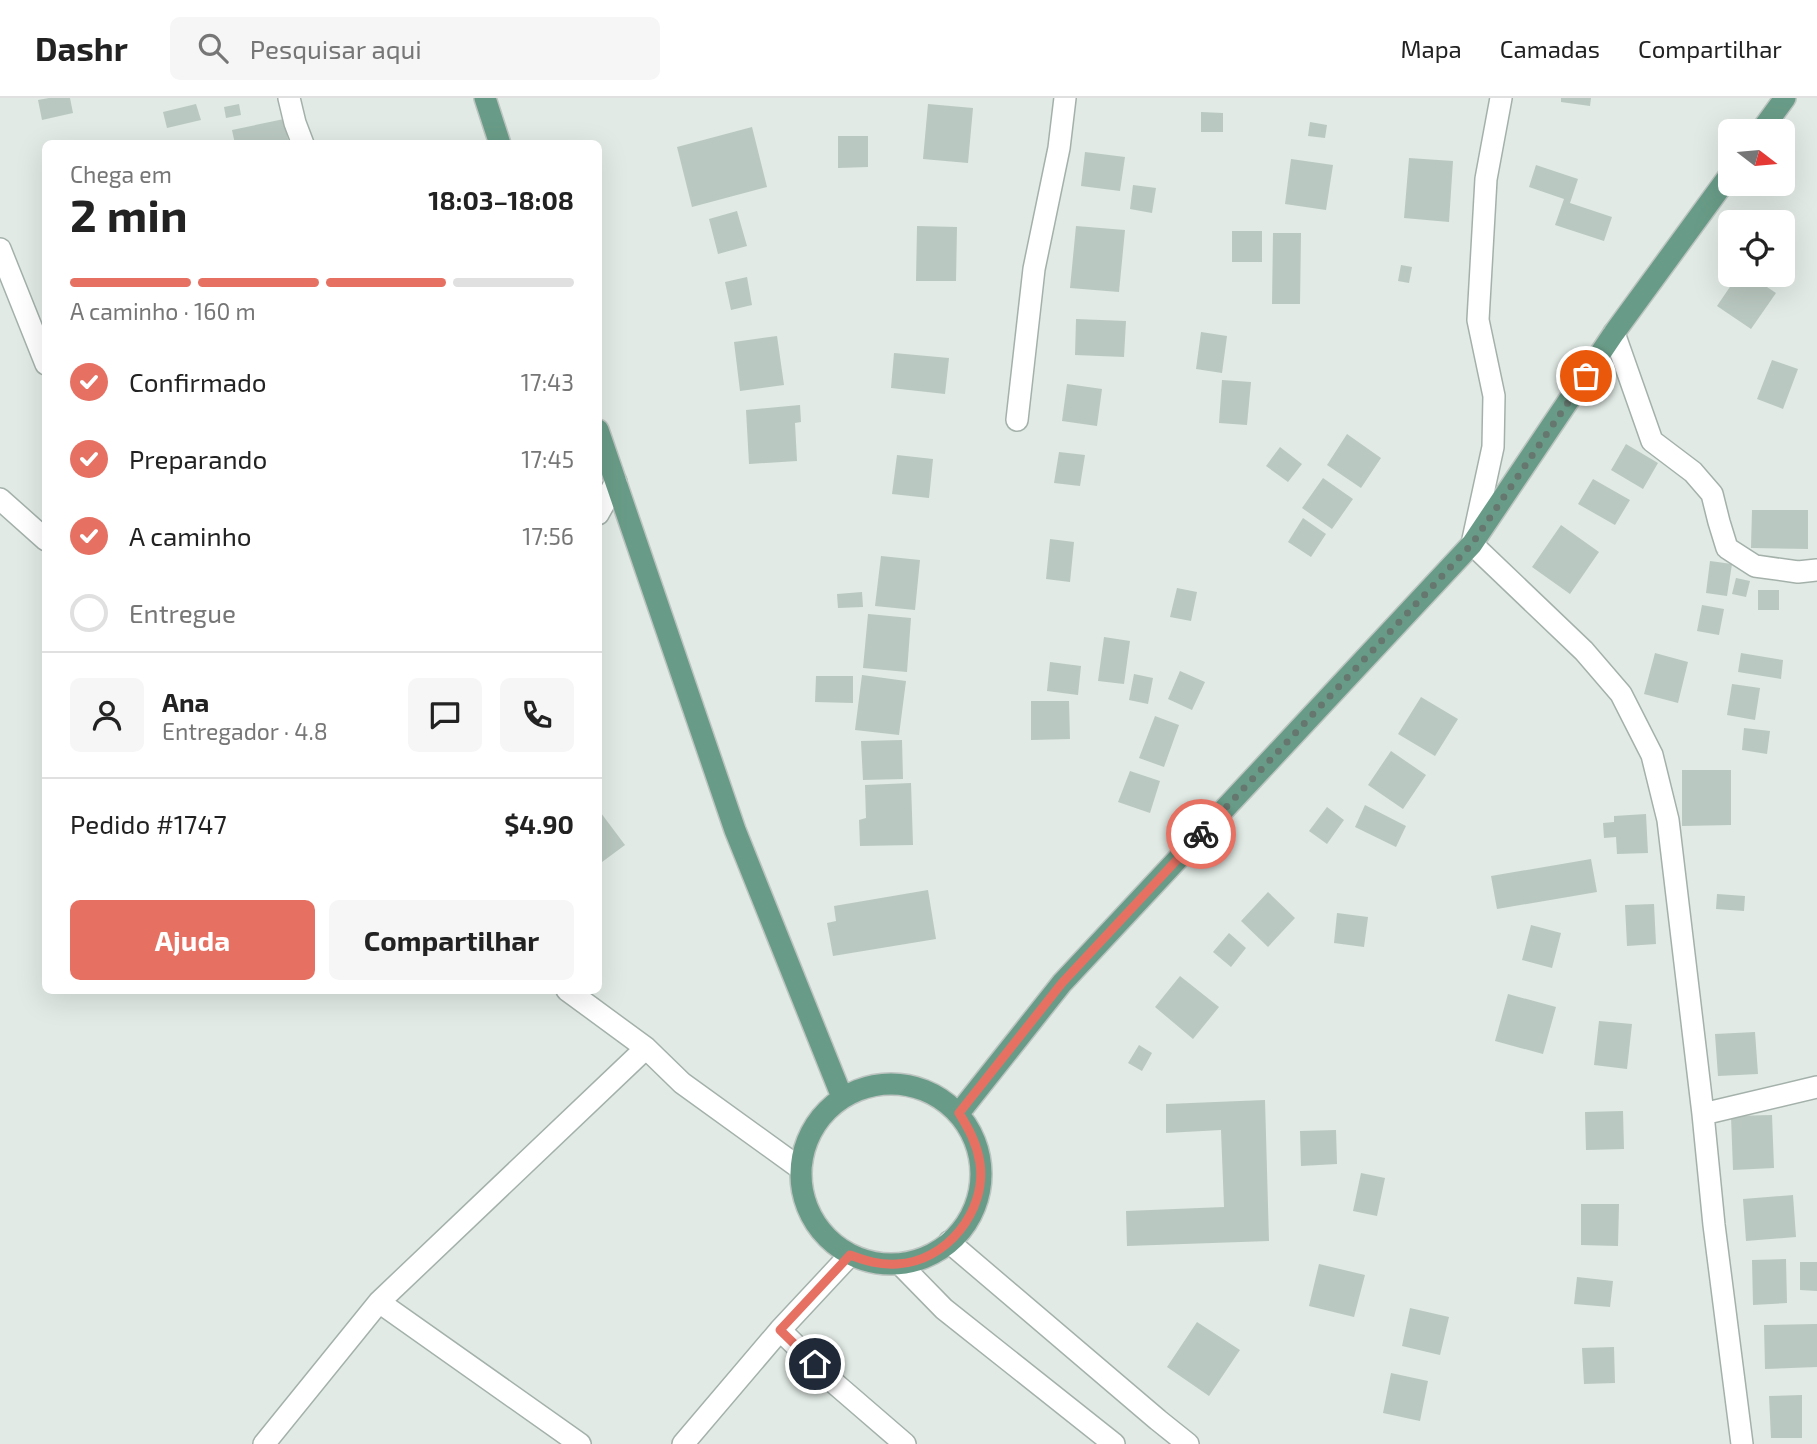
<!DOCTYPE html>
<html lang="pt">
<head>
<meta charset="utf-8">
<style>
	body { margin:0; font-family:"Exo 2",sans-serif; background:#f6f6f6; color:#222; height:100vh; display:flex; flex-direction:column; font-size:26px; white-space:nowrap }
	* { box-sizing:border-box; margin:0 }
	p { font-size:23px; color:#767676 }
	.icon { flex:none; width:38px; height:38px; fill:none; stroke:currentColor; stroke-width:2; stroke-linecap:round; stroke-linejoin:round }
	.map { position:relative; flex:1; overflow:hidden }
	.panel { position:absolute; left:42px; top:42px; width:560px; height:854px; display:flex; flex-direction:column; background:#fff; border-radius:10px; box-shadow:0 7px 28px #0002 }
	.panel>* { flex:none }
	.needle { width:46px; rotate:106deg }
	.tools { position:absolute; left:1718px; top:21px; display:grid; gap:14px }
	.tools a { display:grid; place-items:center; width:77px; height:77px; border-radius:10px; background:#fff; box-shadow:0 7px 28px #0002; font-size:35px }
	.pin { position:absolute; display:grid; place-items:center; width:60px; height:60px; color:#fff; margin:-30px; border:4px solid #fff; border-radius:50%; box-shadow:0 2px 7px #0007 }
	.courier { position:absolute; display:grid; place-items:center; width:70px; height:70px; margin:-35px; border:5px solid #e67163; border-radius:50%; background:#fff; color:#222; box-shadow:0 2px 9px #0007 }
	.headline em { font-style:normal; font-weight:700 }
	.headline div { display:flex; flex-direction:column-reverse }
	.headline { display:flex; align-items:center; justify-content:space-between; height:119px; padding:0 28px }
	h1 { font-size:46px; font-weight:700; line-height:52px }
	.bar { display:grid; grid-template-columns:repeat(4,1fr); gap:10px 7px; align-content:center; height:84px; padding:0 28px }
	.bar i { height:9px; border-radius:5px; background:#e0e0e0 }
	.bar .current { background:#e67163 }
	.bar p { grid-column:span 4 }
	.line { display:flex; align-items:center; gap:18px; padding:0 28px; border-top:2px solid #e0e0e0 }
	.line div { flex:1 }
	.round { display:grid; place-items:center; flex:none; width:74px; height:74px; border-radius:10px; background:#f6f6f6 }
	ol { padding:0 28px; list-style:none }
	li { display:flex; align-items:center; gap:21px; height:77px }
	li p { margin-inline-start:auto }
	li .icon { padding:7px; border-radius:50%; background:#e67163; color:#fff; stroke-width:4 }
	li:last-child { color:#767676 }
	li i { width:38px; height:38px; border:4px solid #e0e0e0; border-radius:50% }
	.primary-button { display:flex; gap:14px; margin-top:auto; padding:14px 28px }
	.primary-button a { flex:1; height:80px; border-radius:10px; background:#e67163; color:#fff; font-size:28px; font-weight:700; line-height:80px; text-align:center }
	.primary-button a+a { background:#f6f6f6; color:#222 }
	header { display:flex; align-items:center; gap:42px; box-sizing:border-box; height:98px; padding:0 35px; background:#fff; border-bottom:2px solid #e0e0e0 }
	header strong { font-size:33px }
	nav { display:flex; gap:38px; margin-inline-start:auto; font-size:24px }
	.search { width:490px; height:63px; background:#f6f6f6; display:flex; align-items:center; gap:18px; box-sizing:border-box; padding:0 24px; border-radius:10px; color:#767676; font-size:26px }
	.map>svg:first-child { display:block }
	.building { fill:#b9c8c0 }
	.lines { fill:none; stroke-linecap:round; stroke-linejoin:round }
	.minor-casing { stroke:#a4b1ab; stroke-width:24 }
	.major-casing { stroke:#bdc4c1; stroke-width:24 }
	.minor { stroke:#fff; stroke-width:21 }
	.major { stroke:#699c88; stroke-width:21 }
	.done { stroke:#66776f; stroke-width:7; stroke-dasharray:0 12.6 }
	.route { stroke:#e67163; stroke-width:9 }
</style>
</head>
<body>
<header>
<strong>Dashr</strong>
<div class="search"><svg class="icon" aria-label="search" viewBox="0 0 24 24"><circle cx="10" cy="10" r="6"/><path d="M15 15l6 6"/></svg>Pesquisar aqui</div>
<nav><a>Mapa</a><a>Camadas</a><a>Compartilhar</a></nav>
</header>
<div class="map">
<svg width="1817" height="1346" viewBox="0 0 1817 1346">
	<rect width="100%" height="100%" fill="#e1eae5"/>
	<path class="building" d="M49 0H70L73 15 42 22 38 2Z
		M1561 0H1591L1590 8 1561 4Z
		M196 6 201 22 167 30 163 14Z
		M239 6 241 17 226 20 224 9Z
		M928 6 973 10 968 65 923 61Z
		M1201 14 1223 15V34H1201Z
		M284 21 289 46H235L232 32Z
		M1310 24 1327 27 1325 40 1308 38Z
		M752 29 767 89 692 109 677 49Z
		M838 38H868V69L838 70Z
		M1085 54 1125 59 1120 93 1081 88Z
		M1409 60 1453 63 1449 124 1404 120Z
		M1291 61 1333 67 1326 112 1285 106Z
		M1536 67 1578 81 1570 105 1612 119 1604 143 1555 127 1564 101 1529 89Z
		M1133 87 1156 90 1152 115 1130 111Z
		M737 113 747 148 718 156 709 121Z
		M917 128 957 129 956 183H916Z
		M1076 128 1125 132 1119 194 1070 190Z
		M1232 133H1262V164H1232Z
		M1273 135H1301L1300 206H1272Z
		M1401 167 1412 169 1409 185 1398 183Z
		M1738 177H1749L1776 195 1751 231 1717 208Z
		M747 179 752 207 731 212 725 184Z
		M1076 221 1126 223 1124 259 1075 257Z
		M1201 234 1227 238 1222 275 1196 271Z
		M777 238 784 287 740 293 734 244Z
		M894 255 949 260 945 296 891 290Z
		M1772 262 1798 271 1783 311 1757 301Z
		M1222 282 1251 284 1247 327 1219 325Z
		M1067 286 1102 291 1097 328 1062 323Z
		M800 307 801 324 795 325 797 363 749 366 746 312Z
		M1347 336 1381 360 1361 390 1327 367Z
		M1626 346 1658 365 1643 391 1611 372Z
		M1280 349 1302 366 1288 384 1266 368Z
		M1059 354 1085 357 1080 388 1054 385Z
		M897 357 933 361 929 400 892 396Z
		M1323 380 1353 401 1332 431 1302 410Z
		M1593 381 1630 402 1615 427 1578 406Z
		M1752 412H1808V451L1751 450Z
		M1303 420 1326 436 1311 459 1288 444Z
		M1561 427 1599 454 1570 496 1532 469Z
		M1050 441 1074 444 1070 484 1046 481Z
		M881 458 920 462 915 512 875 508Z
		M1710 463 1732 466 1727 498 1706 495Z
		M1736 480 1750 483 1746 499 1732 496Z
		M1177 490 1197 494 1191 523 1170 519Z
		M1758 492H1779V512H1758Z
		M862 494 863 509 838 510 837 496Z
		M1702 507 1724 511 1719 537 1697 533Z
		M868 516 911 520 907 574 863 570Z
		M1104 539 1130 543 1124 586 1098 583Z
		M1655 555 1688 564 1678 605 1644 596Z
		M1741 555 1783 562 1781 581 1738 574Z
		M1050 564 1081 568 1078 597 1047 593Z
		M1180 573 1205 584 1192 612 1168 601Z
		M1134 576 1153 580 1148 606 1129 602Z
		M862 577 906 583 899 637 855 632Z
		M816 578H853V605L815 604Z
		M1732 586 1760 590 1755 622 1727 617Z
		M1421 599 1458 621 1435 658 1398 636Z
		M1031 603H1069L1070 641 1031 642Z
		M1155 618 1179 627 1164 669 1139 660Z
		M1744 630 1770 633 1767 656 1742 652Z
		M902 642 903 681 863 682 861 643Z
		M1391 653 1426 677 1403 711 1368 687Z
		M1682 672H1731V727L1682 728Z
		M1130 673 1160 683 1150 715 1118 704Z
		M911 685 913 747 860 748 859 722 866 720 865 687Z
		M1365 707 1406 728 1396 749 1355 729Z
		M1327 709 1344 722 1327 746 1309 733Z
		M598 711 625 747 598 767Z
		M1646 716 1648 755 1617 756 1616 739 1604 740 1603 725 1614 724V718Z
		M1591 761 1597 794 1497 811 1491 778Z
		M928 792 936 841 833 858 827 825 836 823 834 808Z
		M1268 794 1295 820 1268 849 1241 823Z
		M1717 796 1745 798 1744 813 1716 811Z
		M1654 806 1656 846 1627 848 1625 807Z
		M1337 815 1368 819 1364 849 1334 845Z
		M1531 827 1561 835 1552 870 1522 862Z
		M1229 835 1246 850 1231 869 1213 854Z
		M1180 878 1219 909 1193 941 1155 909Z
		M1508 896 1556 909 1543 956 1495 943Z
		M1599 923 1632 926 1627 971 1594 967Z
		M1755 934 1758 976 1718 978 1715 936Z
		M1139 947 1152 955 1142 973 1128 965Z
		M1265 1002 1269 1143 1127 1148 1126 1113 1224 1109 1221 1032 1166 1035V1006Z
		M1623 1013 1624 1051 1586 1052 1585 1014Z
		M1772 1017 1774 1070 1733 1072 1731 1018Z
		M1336 1032 1337 1066 1301 1068 1300 1033Z
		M1361 1075 1385 1080 1377 1118 1353 1113Z
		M1793 1097 1796 1139 1746 1143 1743 1101Z
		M1581 1106H1619L1618 1148 1581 1147Z
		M1786 1161 1787 1205 1753 1207 1752 1162Z
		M1800 1164H1817V1193L1800 1192Z
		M1319 1166 1365 1177 1354 1219 1309 1208Z
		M1577 1179 1613 1183 1610 1209 1574 1206Z
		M1410 1210 1449 1219 1440 1257 1402 1248Z
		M1197 1224 1240 1252 1209 1298 1167 1269Z
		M1817 1226V1269L1765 1271 1764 1227Z
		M1614 1249 1615 1285 1584 1286 1582 1250Z
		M1391 1275 1428 1283 1420 1323 1383 1315Z
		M1802 1297V1340H1771L1769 1298Z"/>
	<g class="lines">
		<g class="minor-casing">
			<path id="minor" d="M289 0 295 25 303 46
				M1501 0 1486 81 1478 222 1494 298 1493 349 1472 446 1584 553 1621 596 1652 657 1668 722 1703 1016 1714 1127 1742 1346
				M0 151 46 266
				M1614 235 1652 343 1693 374 1712 396 1719 424 1727 450 1755 468 1798 474 1817 472
				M1017 322 1034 171 1059 50 1065 0
				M0 401 46 442
				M598 416 616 384
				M567 892 646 950 682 985 801 1071
				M1703 1016 1817 989
				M949 1144 1158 1322 1188 1346
				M900 1166 944 1211 1114 1346
				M379 1204 580 1346
				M780 1232 832 1283 905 1346
				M264 1346 379 1204 646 950
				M683 1346 780 1232 850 1157"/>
		</g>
		<g class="major-casing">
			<path id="major" d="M485 0 500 46
				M1761 33 1785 0
				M598 332 735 732 842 999
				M801 1076a90 90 0 1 1 180 0a90 90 0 1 1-180 0Z
				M959 1015 1062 885 1472 446 1614 235 1731 75"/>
		</g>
		<use href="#minor" class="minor"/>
		<use href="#major" class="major"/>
	</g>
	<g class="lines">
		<path class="done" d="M1201 736 1472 446 1586 278"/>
		<path class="route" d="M815 1266 780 1232 850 1157C866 1163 879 1167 897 1166 946 1164 987 1113 980 1065 977 1046 969 1031 959 1015L1062 885 1201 736"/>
	</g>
</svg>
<div class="tools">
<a><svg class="needle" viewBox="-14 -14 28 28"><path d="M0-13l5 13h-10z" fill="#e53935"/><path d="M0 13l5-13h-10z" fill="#767676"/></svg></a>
<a><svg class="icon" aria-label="locate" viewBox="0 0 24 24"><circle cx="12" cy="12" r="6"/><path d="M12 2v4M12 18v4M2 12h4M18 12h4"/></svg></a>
</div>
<div class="pin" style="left:1586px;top:278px;background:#ea580c"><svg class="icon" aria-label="bag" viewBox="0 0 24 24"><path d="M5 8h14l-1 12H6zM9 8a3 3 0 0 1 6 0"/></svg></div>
<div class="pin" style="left:815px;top:1266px;background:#1f2937"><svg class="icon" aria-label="home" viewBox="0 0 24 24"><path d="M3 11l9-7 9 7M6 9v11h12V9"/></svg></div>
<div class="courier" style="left:1201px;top:736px"><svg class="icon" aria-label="bike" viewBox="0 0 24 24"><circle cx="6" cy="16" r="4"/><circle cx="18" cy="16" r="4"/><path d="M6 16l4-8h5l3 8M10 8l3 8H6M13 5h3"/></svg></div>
<section class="panel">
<div class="headline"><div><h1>2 min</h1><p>Chega em</p></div><em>18:03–18:08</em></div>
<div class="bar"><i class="current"></i><i class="current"></i><i class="current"></i><i></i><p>A caminho · 160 m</p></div>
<ol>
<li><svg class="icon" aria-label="check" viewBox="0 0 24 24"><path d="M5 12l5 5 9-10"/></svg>Confirmado<p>17:43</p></li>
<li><svg class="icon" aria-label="check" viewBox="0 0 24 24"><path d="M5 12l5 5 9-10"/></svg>Preparando<p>17:45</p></li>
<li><svg class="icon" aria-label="check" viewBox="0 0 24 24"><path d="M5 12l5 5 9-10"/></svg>A caminho<p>17:56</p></li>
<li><i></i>Entregue</li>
</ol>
<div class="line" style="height:126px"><a class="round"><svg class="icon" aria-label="person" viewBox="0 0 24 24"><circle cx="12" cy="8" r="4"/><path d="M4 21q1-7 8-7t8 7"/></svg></a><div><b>Ana</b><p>Entregador · 4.8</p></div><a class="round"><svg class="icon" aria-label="chat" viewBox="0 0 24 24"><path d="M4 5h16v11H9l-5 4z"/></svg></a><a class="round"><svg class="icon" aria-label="phone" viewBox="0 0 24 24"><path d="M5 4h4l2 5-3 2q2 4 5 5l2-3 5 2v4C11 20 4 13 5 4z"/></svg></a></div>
<div class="line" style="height:91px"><div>Pedido #1747</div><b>$4.90</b></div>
<div class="primary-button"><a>Ajuda</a><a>Compartilhar</a></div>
</section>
</div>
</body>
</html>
